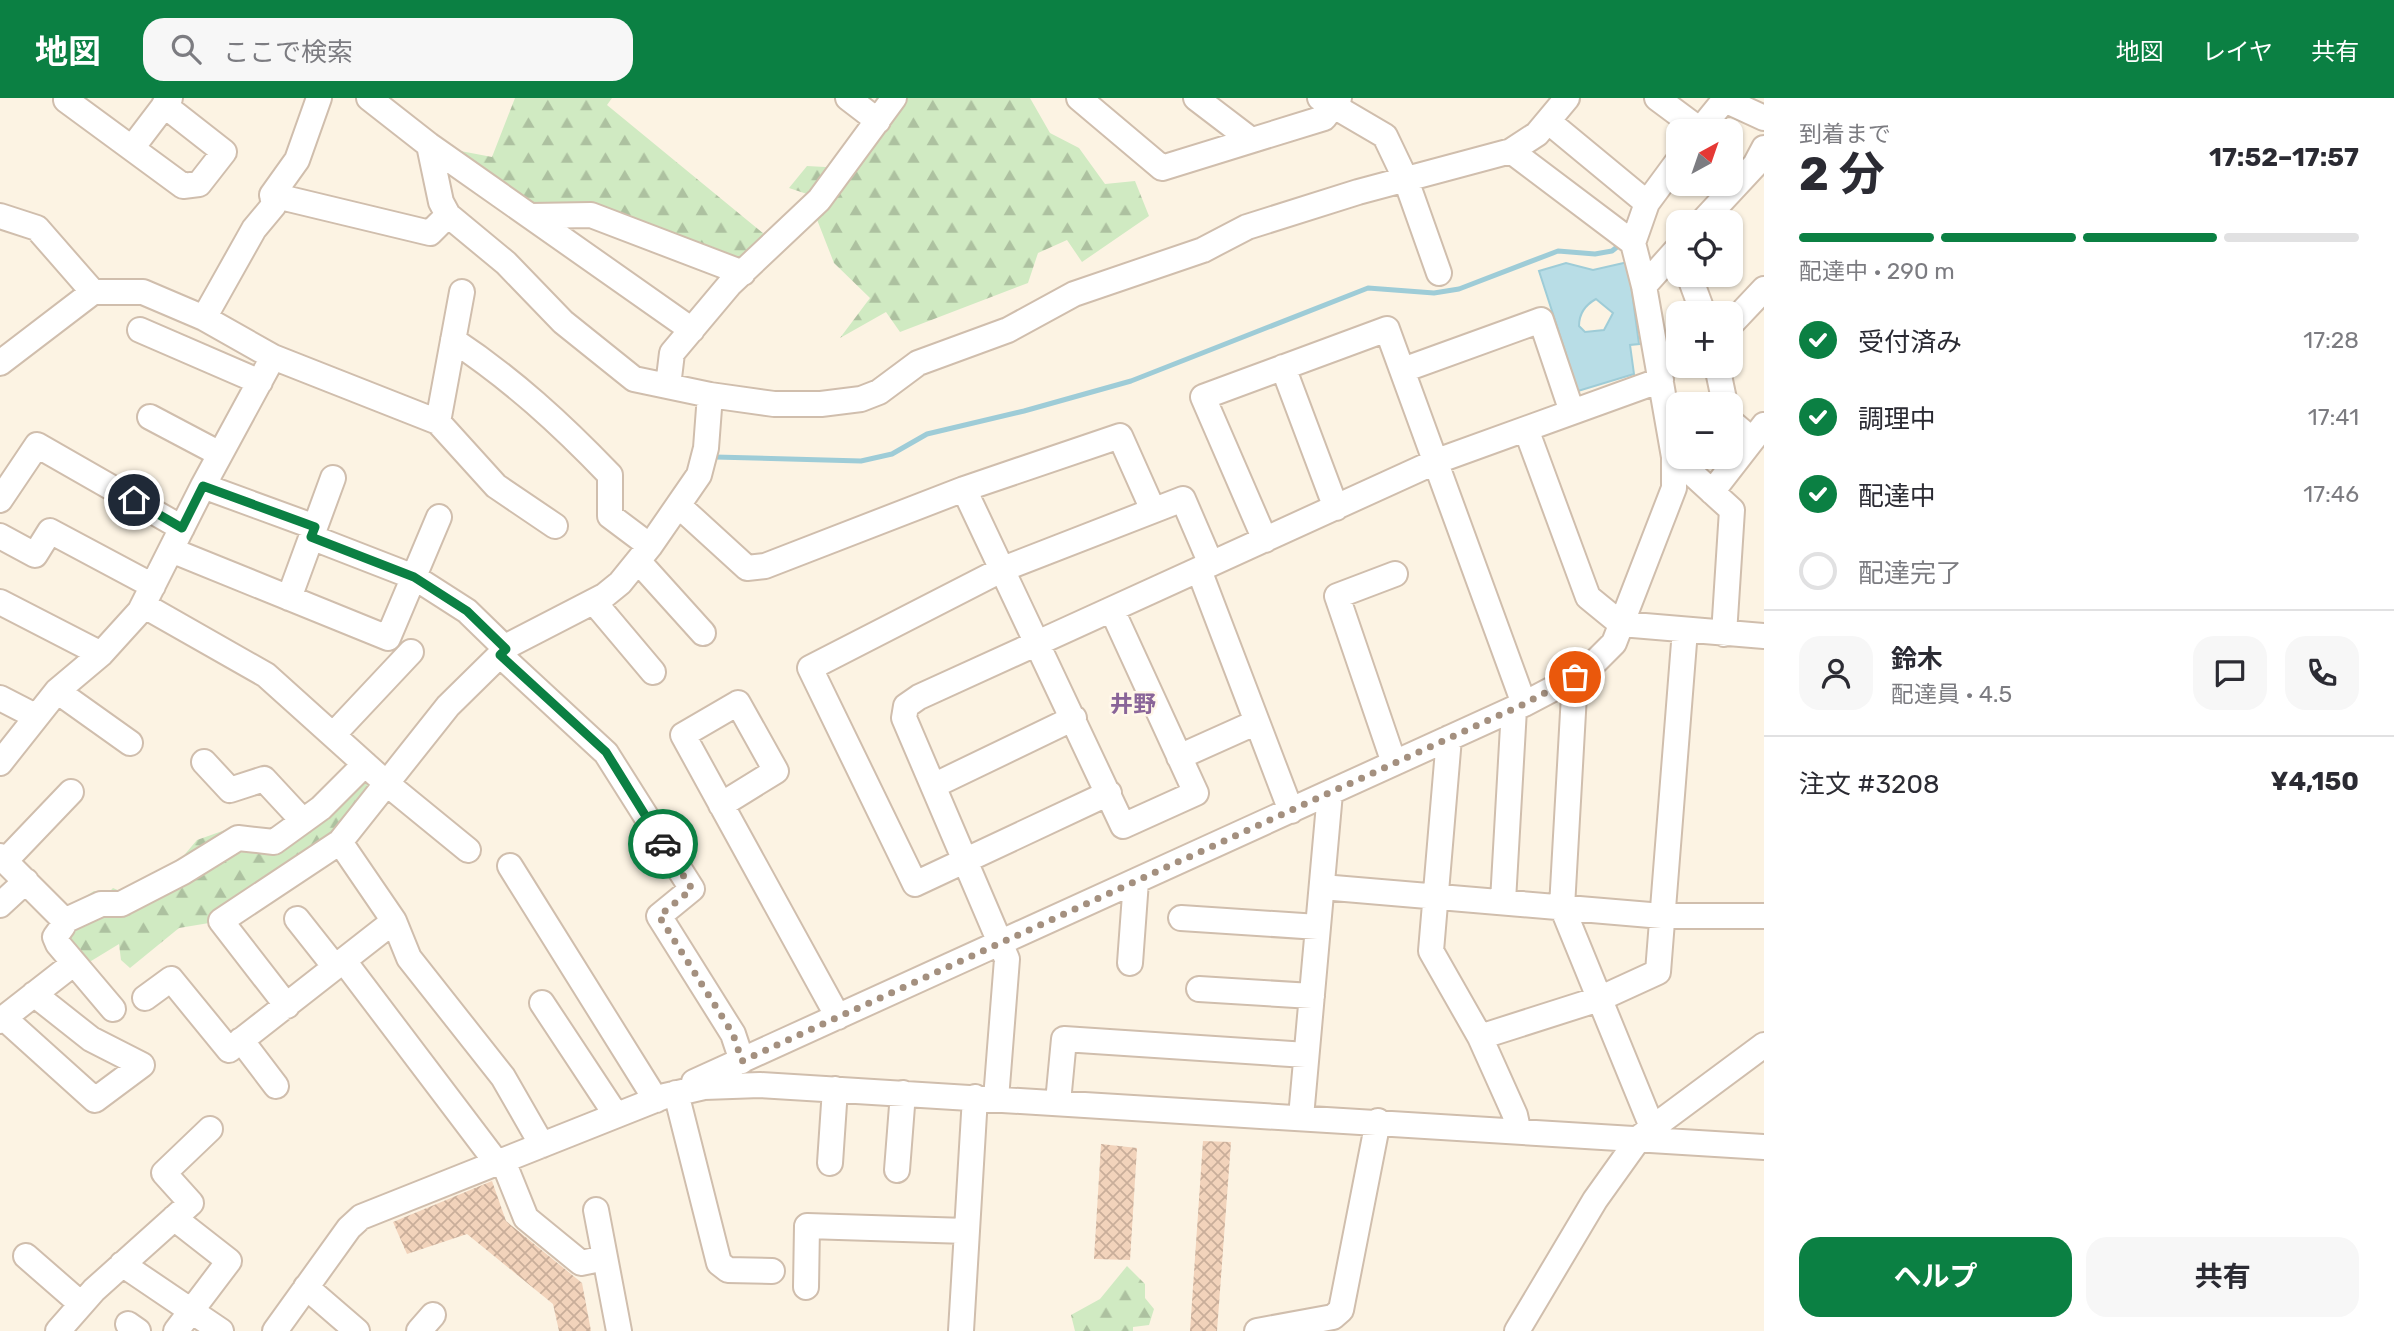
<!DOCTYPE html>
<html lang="ja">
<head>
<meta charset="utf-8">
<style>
	body { margin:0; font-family:Rubik,"Noto Sans JP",sans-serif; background:#f7f7f7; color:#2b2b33; height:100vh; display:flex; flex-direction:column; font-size:26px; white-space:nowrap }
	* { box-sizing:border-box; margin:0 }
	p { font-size:23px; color:#7c7c81 }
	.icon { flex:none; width:38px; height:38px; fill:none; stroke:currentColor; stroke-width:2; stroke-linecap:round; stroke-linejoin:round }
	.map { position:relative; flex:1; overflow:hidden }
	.side { display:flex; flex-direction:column; background:#fff; width:630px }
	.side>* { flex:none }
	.needle { width:46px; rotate:40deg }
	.buttons { position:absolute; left:1666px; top:21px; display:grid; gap:14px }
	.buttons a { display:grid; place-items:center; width:77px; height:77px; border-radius:14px; background:#fff; box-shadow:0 2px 5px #0004; font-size:35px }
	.pin { position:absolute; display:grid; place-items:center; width:60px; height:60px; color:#fff; margin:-30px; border:4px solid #fff; border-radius:50%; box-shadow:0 2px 7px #0007 }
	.courier { position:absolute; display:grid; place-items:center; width:70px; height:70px; margin:-35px; border:5px solid #0b8043; border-radius:50%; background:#fff; color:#222; box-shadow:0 2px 9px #0007 }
	.headline em { font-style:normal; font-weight:700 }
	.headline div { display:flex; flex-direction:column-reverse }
	.headline { display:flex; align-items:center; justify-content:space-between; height:119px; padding:0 35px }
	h1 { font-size:46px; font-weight:700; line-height:52px }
	.bar { display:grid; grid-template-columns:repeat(4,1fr); gap:10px 7px; align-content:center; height:84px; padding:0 35px }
	.bar i { height:9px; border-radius:5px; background:#e1e1e2 }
	.bar .current { background:#0b8043 }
	.bar p { grid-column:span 4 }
	.line { display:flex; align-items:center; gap:18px; padding:0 35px; border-top:2px solid #e1e1e2 }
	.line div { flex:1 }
	.round { display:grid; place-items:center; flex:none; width:74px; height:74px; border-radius:21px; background:#f7f7f7 }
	ol { padding:0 35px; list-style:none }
	li { display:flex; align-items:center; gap:21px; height:77px }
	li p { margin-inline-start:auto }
	li .icon { padding:7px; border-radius:50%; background:#0b8043; color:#fff; stroke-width:4 }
	li:last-child { color:#7c7c81 }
	li i { width:38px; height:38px; border:4px solid #e1e1e2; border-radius:50% }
	.primary-button { display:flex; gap:14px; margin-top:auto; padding:14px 35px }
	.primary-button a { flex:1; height:80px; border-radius:21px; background:#0b8043; color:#fff; font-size:28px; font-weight:700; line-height:80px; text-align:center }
	.primary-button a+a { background:#f7f7f7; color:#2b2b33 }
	header { display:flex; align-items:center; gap:42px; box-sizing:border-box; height:98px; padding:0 35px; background:#0b8043; color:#fff }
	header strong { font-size:33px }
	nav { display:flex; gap:38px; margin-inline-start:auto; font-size:24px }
	.search { width:490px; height:63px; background:#f7f7f7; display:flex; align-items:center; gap:18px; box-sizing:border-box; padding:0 24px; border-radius:21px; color:#7c7c81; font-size:26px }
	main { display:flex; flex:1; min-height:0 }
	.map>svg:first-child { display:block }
	.forest { fill:url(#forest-firs) }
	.water { fill:#b8dde6; stroke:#9eccd7; stroke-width:2; fill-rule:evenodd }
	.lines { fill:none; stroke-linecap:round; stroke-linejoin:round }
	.stream { stroke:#9eccd7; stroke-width:5 }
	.building { fill:url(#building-cross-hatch) }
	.minor-casing { stroke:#d0bead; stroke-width:28 }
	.minor { stroke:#fff; stroke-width:24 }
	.done { stroke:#a4907f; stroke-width:7; stroke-dasharray:0 12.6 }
	.route { stroke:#0b8043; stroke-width:9 }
	.labels { text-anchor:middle; stroke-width:5; stroke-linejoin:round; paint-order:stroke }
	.quarter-label { font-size:23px; font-weight:bold; fill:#896498; stroke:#fff7e9 }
</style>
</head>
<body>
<header>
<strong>地図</strong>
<div class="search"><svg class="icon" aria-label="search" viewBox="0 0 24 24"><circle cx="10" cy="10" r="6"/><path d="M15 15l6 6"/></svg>ここで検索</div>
<nav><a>地図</a><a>レイヤ</a><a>共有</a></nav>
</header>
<main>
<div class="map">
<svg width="1764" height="1233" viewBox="0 0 1764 1233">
	<defs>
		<pattern id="forest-firs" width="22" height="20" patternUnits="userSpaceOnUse" patternTransform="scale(1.75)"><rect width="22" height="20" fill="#d0eac2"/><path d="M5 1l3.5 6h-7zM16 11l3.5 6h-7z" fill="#adc1a0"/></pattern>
		<pattern id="building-cross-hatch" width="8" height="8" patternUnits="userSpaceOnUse" patternTransform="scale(1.75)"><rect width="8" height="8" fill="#f2d3bb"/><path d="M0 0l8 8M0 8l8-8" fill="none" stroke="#c9ae9a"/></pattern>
	</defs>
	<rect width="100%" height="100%" fill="#fcf3e3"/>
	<path class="forest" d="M515 0H612L607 7 775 145 743 175 591 117 531 118 429 47 492 59Z
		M894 0H1030L1050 35 1079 50 1105 86 1135 83 1149 118 1082 164 1067 142 1038 155 1028 185 900 234 886 214 840 240 870 200 834 165 807 96 789 90 807 68 843 70Z
		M365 666 386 685 340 744 221 823 179 830 130 870 121 862 119 846 78 871 55 839 67 810 94 793 106 797 113 790 122 794 180 762 197 742 228 731 270 737Z
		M1127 1168 1145 1186V1200L1154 1211 1149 1227 1133 1229V1233H1075L1071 1217 1100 1201Z"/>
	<path class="water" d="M1628 164 1639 246 1630 247 1634 276 1578 293 1539 173 1566 165 1593 172ZM1596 201 1613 215 1604 232 1585 234 1579 228C1579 215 1585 207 1596 201Z"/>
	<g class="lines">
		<path class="stream" d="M715 359 861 363 892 356 927 336 1024 313 1131 283 1368 190 1434 195 1459 191 1558 153 1595 156 1612 153 1622 145"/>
	</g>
	<path class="building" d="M1203 1043 1231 1044 1217 1233H1190Z
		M1101 1046 1137 1050 1130 1162 1094 1161Z
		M492 1083 506 1123 582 1185 591 1233H559L553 1206 467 1136 407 1156 393 1124Z"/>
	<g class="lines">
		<g class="minor-casing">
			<path id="minor" d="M369 0 429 47 692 232
				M848 0 878 23
				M1079 0 1162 70 1324 20 1339 0
				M1196 0 1251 42
				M1320 0 1385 38 1406 82 1439 175
				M1657 0 1700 32
				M66 2 183 88 199 86 224 54 164 7
				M1725 2 1764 20
				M1549 24 1647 105
				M1699 33 1726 0
				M429 47 441 104 448 117 506 165 563 224 634 281 710 297 774 306H821L861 301 879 294 918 265 1008 232 1074 196 1203 152 1247 129 1358 94 1511 53 1537 36 1567 0
				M132 50 170 0
				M1511 53 1633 145
				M272 97 430 135 448 117
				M0 118 37 130 93 194
				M531 118 591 117 743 175
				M1702 124 1755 67 1764 50
				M1689 177 1703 215
				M1644 188 1678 150
				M204 220 254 131 274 107 272 97 297 62 319 0
				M1731 226 1764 191
				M140 232 260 284
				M453 242C512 281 561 326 610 377V418L650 448
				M0 265 93 194H143L204 220 273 259 438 324 496 388 555 428
				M1717 268 1725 306
				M1283 269 1336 410
				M1403 272 1541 222 1572 314
				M668 288 672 255 730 186 819 102 894 0
				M150 319 220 356
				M438 324 462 194
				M1731 324 1751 341
				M1526 331 1588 499 1621 526 1764 538
				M1674 359 1732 412 1724 536
				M203 388 315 429
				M964 391 1123 728 1196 695 1112 512
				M1712 394 1764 327
				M0 402 37 347 182 430
				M679 408 747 470 765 468 964 391 1120 338 1153 412
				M0 438 35 457 50 433 153 488
				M311 439 414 479 467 513 506 551
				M1265 442 1203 299 1387 231 1524 606
				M171 452 388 540 439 419
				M638 463 703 535
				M1199 472 1291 713
				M289 500 333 380
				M0 504 101 556
				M594 504 653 574
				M143 507 266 577 386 685 468 752
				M500 557 606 655 692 791 659 818 733 936 742 963
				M1575 579 1562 809 1652 1029
				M57 593 130 645
				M0 600 35 618
				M333 637 411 554
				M1449 640 1431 853 1480 939 1515 1017 1518 1031
				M1179 659 1257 624
				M204 664 230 692 264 681 303 723
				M0 665 57 593 101 556 140 513 203 388 273 259
				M1394 665 1337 498 1395 476
				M933 688 1074 620
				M1109 695 915 786 810 570 1003 471 1183 401 1211 466
				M721 707 776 673 738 605 683 637 838 919
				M0 758 62 820 63 828 55 839 58 846 113 911
				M6 762 71 694
				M510 768 656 1002
				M1322 789 1662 818H1764
				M1503 803 1514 611
				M0 807 26 783
				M1181 820 1318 829
				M297 821 335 869
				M394 823 409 860 503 979 542 1047
				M62 824 101 806H121L183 774 238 740 274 744 321 710 365 666
				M344 863 497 1065
				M1130 865 1136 783
				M1199 891 1312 898
				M145 900 171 881 229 952 394 823 340 744
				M542 905 616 1017
				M287 908 221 823 340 744 448 608 511 546 604 498 620 485 650 448 699 377 706 350 710 297
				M4 920 95 1002 142 967 91 941 34 896
				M0 923 73 866
				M1480 939 1599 901 1658 874 1685 532
				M241 942 276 988
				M694 984 1524 606 1585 574 1614 545 1674 390V359L1644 188 1633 145 1647 105 1678 63
				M676 995 719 1165 728 1172 772 1173
				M996 1001 1007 861 904 620 906 608 919 599 1437 363 1661 282
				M1058 1004 1064 941 1306 957
				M1301 1019 1330 695
				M503 1063 526 1120 581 1165 605 1160
				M830 1065 835 991
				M897 1072 903 995
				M596 1112 619 1233
				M174 1120 229 1163 176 1233
				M26 1158 81 1206
				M122 1166 221 1233
				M306 1189 357 1233
				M806 1189 807 1128 967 1133
				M128 1226 138 1233
				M58 1233 94 1192 191 1105 164 1075 210 1031
				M275 1233 349 1130 361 1119 665 998 704 989 760 987 1764 1049
				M419 1233 433 1217
				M961 1233 975 999
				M1257 1233 1333 1219 1341 1212 1378 1023
				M1517 1233 1595 1102 1640 1039 1764 947"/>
		</g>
		<use href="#minor" class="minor"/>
	</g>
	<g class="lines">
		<path class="done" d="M663 746 692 791 659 818 733 936 742 963 1524 606 1575 579"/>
		<path class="route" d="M134 402 182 430 203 388 315 429 311 439 414 479 467 513 506 551 500 557 606 654 663 746"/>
	</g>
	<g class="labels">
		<g class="quarter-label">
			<text x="1133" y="614">井野</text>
		</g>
	</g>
</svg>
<div class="buttons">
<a><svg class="needle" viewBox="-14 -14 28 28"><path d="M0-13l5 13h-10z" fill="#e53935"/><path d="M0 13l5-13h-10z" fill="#7c7c81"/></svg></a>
<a><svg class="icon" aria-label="locate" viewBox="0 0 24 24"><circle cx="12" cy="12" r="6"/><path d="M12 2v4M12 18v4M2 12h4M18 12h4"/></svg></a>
<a>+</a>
<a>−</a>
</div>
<div class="pin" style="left:1575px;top:579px;background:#ea580c"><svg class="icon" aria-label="bag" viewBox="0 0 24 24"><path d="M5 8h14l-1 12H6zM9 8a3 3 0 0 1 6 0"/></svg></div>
<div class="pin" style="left:134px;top:402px;background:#1f2937"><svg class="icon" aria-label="home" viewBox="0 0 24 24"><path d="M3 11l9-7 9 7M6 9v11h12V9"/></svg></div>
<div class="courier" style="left:663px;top:746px"><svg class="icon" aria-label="car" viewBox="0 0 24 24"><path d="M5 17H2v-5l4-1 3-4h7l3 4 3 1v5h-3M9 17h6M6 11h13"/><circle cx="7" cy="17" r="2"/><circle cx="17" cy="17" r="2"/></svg></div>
</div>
<section class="side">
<div class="headline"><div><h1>2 分</h1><p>到着まで</p></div><em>17:52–17:57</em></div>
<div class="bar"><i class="current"></i><i class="current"></i><i class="current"></i><i></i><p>配達中 · 290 m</p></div>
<ol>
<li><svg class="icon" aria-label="check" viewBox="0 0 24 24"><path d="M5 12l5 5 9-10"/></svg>受付済み<p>17:28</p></li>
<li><svg class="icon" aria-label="check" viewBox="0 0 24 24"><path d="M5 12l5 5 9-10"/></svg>調理中<p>17:41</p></li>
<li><svg class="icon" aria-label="check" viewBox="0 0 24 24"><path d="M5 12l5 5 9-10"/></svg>配達中<p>17:46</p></li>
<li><i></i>配達完了</li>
</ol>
<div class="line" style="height:126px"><a class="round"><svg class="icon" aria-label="person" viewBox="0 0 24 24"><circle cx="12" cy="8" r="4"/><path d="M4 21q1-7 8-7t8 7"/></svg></a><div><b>鈴木</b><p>配達員 · 4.5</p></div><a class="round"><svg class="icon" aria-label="chat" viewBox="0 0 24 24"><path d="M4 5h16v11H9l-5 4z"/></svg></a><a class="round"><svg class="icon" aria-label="phone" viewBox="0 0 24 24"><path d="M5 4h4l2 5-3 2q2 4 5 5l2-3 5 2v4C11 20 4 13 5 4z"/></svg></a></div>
<div class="line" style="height:91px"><div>注文 #3208</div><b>¥4,150</b></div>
<div class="primary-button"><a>ヘルプ</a><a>共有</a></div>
</section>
</main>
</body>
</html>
